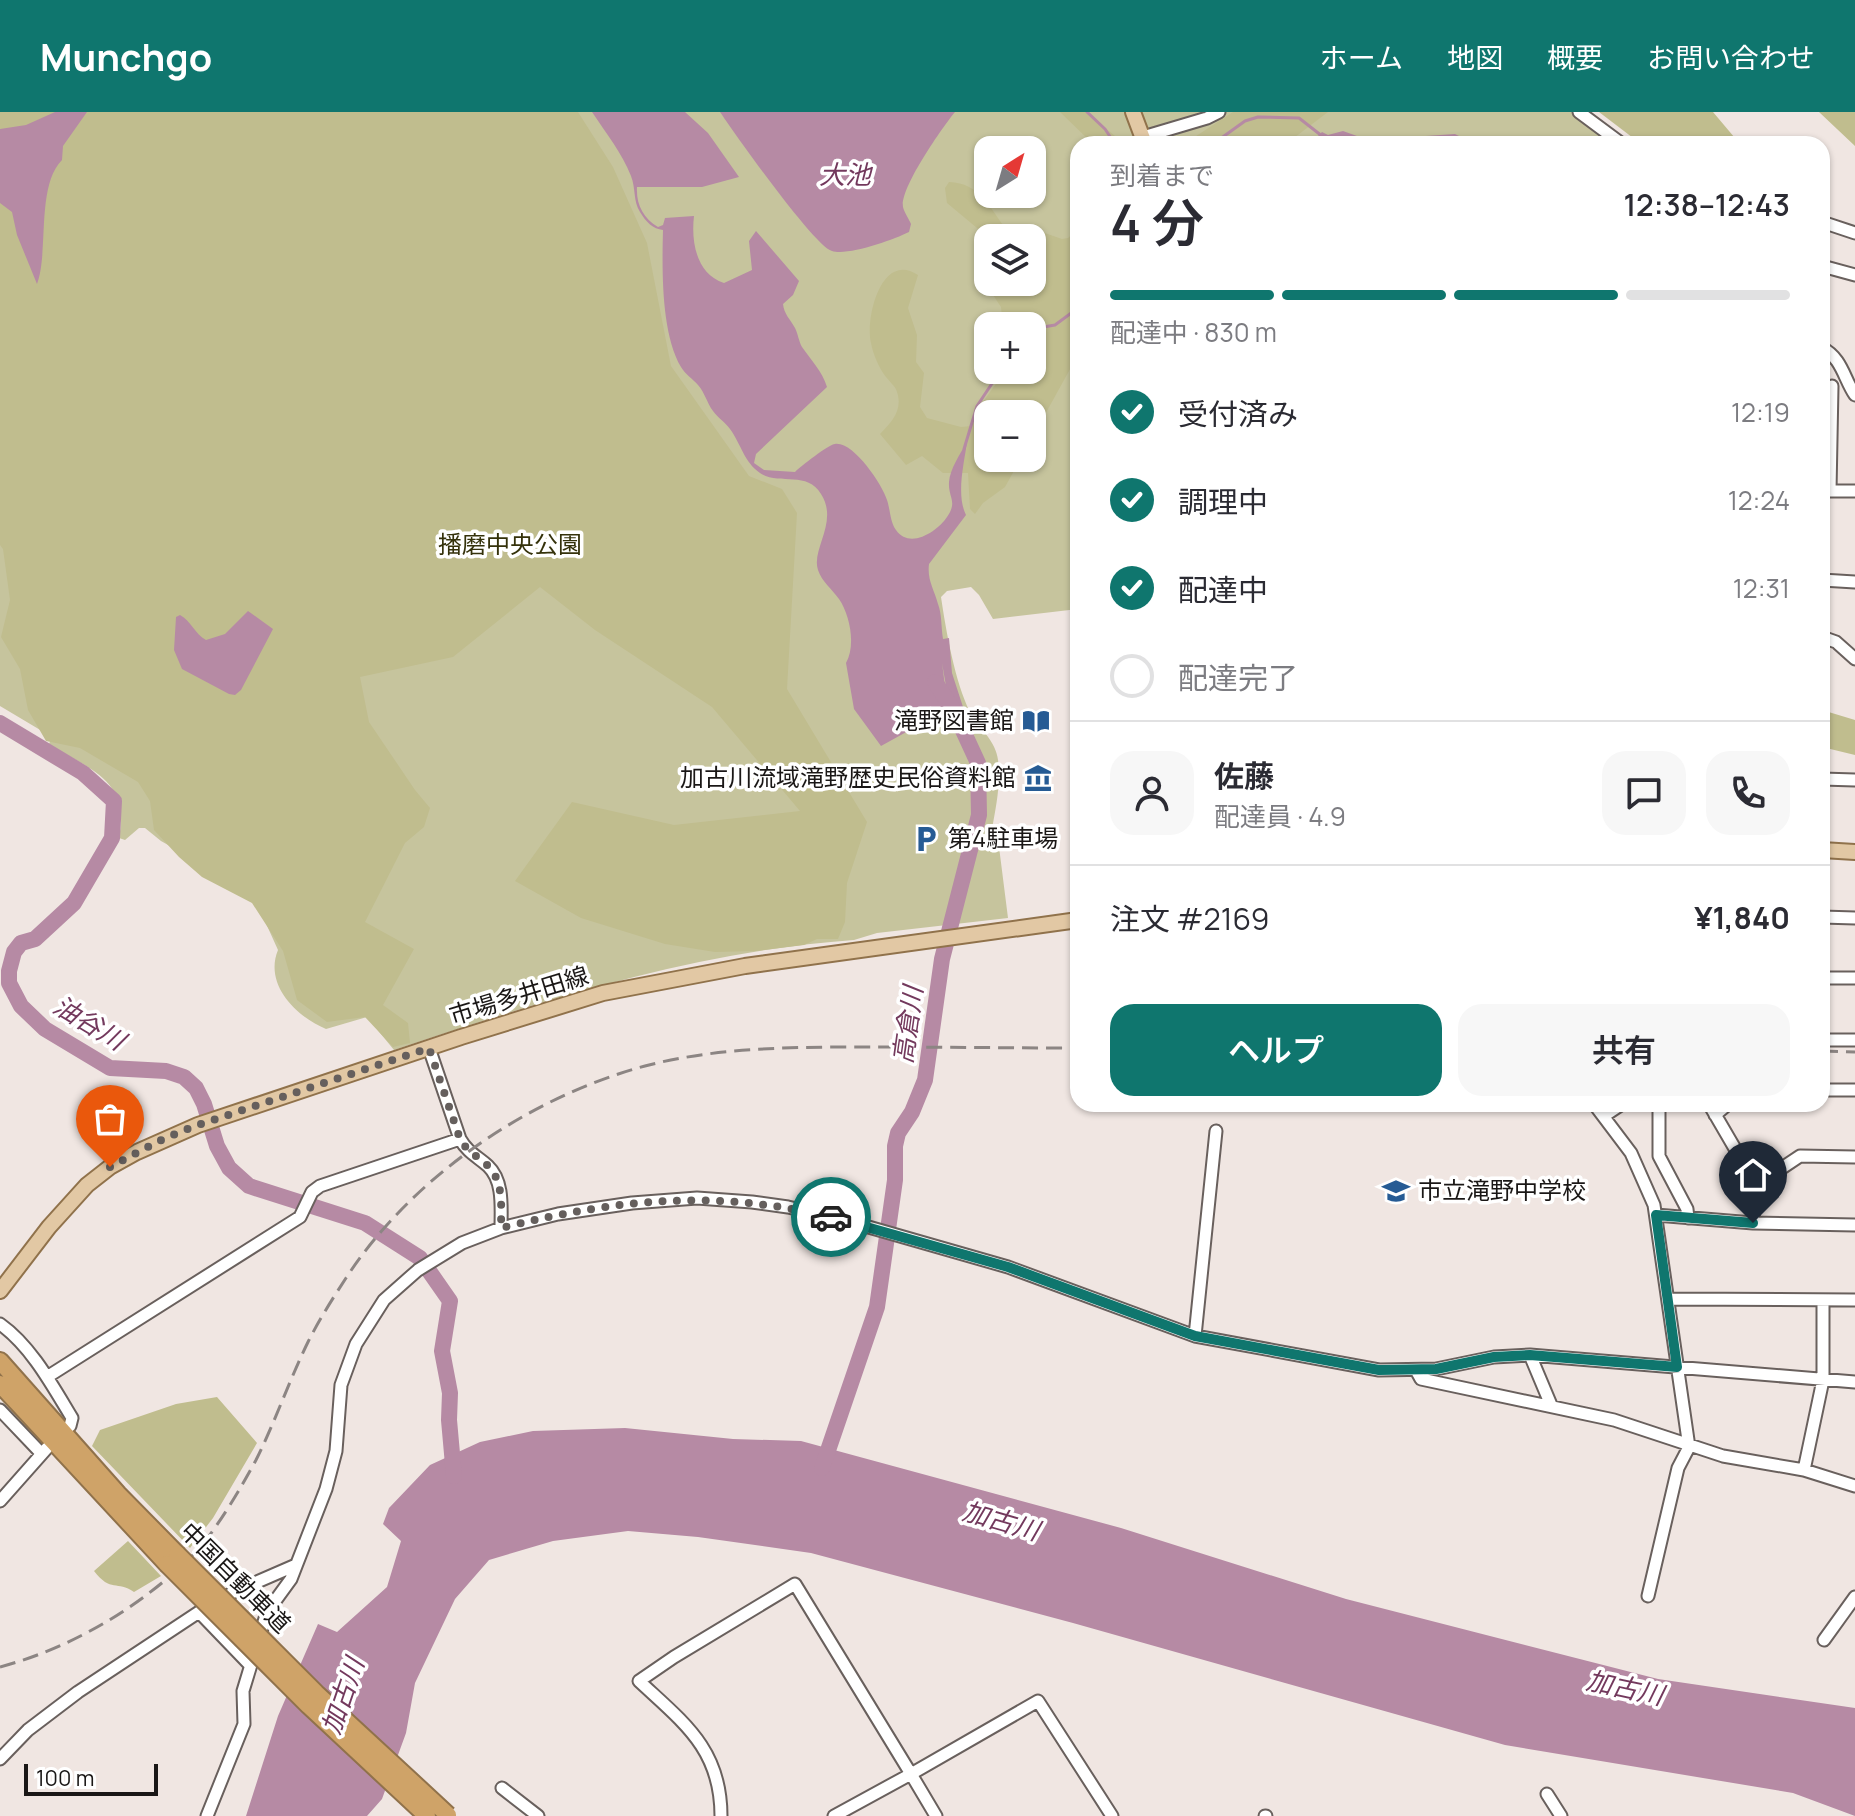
<!DOCTYPE html>
<html lang="ja">
<head>
<meta charset="utf-8">
<style>
	body { margin:0; font-family:Manrope,"Noto Sans JP",sans-serif; background:#f7f7f7; color:#2b2b33; height:100vh; display:flex; flex-direction:column; font-size:30px; white-space:nowrap }
	* { box-sizing:border-box; margin:0 }
	p { font-size:26px; color:#7c7c81 }
	.icon { flex:none; width:44px; height:44px; fill:none; stroke:currentColor; stroke-width:2; stroke-linecap:round; stroke-linejoin:round }
	.map { position:relative; flex:1; overflow:hidden }
	.sheet { position:absolute; left:1070px; top:24px; width:760px; height:976px; display:flex; flex-direction:column; background:#fff; border-radius:24px; box-shadow:0 2px 6px #0004 }
	.sheet>* { flex:none }
	.needle { width:52px; rotate:37deg }
	.fabs { position:absolute; left:974px; top:24px; display:grid; gap:16px }
	.fabs a { display:grid; place-items:center; width:72px; height:72px; border-radius:16px; background:#fff; box-shadow:0 2px 6px #0004; font-size:40px }
	.scale { position:absolute; left:24px; bottom:20px; width:134px; box-sizing:border-box; padding-left:8px; border:4px solid #1a1716; border-top:0; font-size:22px; line-height:28px; white-space:nowrap; color:#1a1716; -webkit-text-stroke:6px #fff; paint-order:stroke }
	.pin { position:absolute; display:grid; place-items:center; width:68px; height:68px; color:#fff; margin:-82px -34px; border-radius:50% 50% 50% 0; rotate:-45deg; box-shadow:0 0 8px #0007 }
	.pin .icon { rotate:45deg }
	.courier { position:absolute; display:grid; place-items:center; width:80px; height:80px; margin:-40px; border:6px solid #0f766e; border-radius:50%; background:#fff; color:#222; box-shadow:0 2px 10px #0007 }
	.headline em { font-style:normal; font-weight:600 }
	.headline div { display:flex; flex-direction:column-reverse }
	.headline { display:flex; align-items:center; justify-content:space-between; height:136px; padding:0 40px }
	h1 { font-size:52px; font-weight:600; line-height:60px }
	.bar { display:grid; grid-template-columns:repeat(4,1fr); gap:12px 8px; align-content:center; height:96px; padding:0 40px }
	.bar i { height:10px; border-radius:6px; background:#e1e1e2 }
	.bar .current { background:#0f766e }
	.bar p { grid-column:span 4 }
	.line { display:flex; align-items:center; gap:20px; padding:0 40px; border-top:2px solid #e1e1e2 }
	.line div { flex:1 }
	.round { display:grid; place-items:center; flex:none; width:84px; height:84px; border-radius:24px; background:#f7f7f7 }
	ol { padding:0 40px; list-style:none }
	li { display:flex; align-items:center; gap:24px; height:88px }
	li p { margin-inline-start:auto }
	li .icon { padding:8px; border-radius:50%; background:#0f766e; color:#fff; stroke-width:4 }
	li:last-child { color:#7c7c81 }
	li i { width:44px; height:44px; border:4px solid #e1e1e2; border-radius:50% }
	.cta { display:flex; gap:16px; margin-top:auto; padding:16px 40px }
	.cta a { flex:1; height:92px; border-radius:24px; background:#0f766e; color:#fff; font-size:32px; font-weight:600; line-height:92px; text-align:center }
	.cta a+a { background:#f7f7f7; color:#2b2b33 }
	header { display:flex; align-items:center; gap:48px; box-sizing:border-box; height:112px; padding:0 40px; background:#0f766e; color:#fff }
	header strong { font-size:38px }
	nav { display:flex; gap:44px; margin-inline-start:auto; font-size:28px }
	.map>svg:first-child { display:block }
	.green { fill:#c6c49d; fill-rule:evenodd }
	.forest { fill:#c0bd8e }
	.water { fill:#b68aa4 }
	.lines { fill:none; stroke-linecap:round; stroke-linejoin:round }
	.stream { stroke:#b68aa4; stroke-width:3 }
	.river { stroke:#b68aa4; stroke-width:16 }
	.minor-casing { stroke:#69605d; stroke-width:15 }
	.major-casing { stroke:#90724b; stroke-width:18 }
	.highway-casing { stroke:#90724b; stroke-width:20 }
	.minor { stroke:#fff; stroke-width:11 }
	.major { stroke:#e2c8a4; stroke-width:14 }
	.highway { stroke:#cfa368; stroke-width:16 }
	.rail { stroke:#8c8583; stroke-width:3; stroke-dasharray:16 8; stroke-linecap:butt }
	.highway-bridge-casing { stroke:#90724b; stroke-width:20; stroke-linecap:butt }
	.highway-bridge { stroke:#cfa368; stroke-width:16 }
	.done { stroke:#655f5d; stroke-width:8; stroke-dasharray:0 14.4 }
	.route { stroke:#0f766e; stroke-width:10 }
	.labels { text-anchor:middle; stroke-width:7; stroke-linejoin:round; paint-order:stroke }
	.park-label { font-size:24px; fill:#35320b; stroke:#fff }
	.poi-label { font-size:24px; fill:#1a1716; stroke:#fff; text-anchor:end }
	.street-label { font-size:24px; fill:#1a1716; stroke:#fff }
	.water-label { font-size:26px; font-style:italic; fill:#73395d; stroke:#fff }
</style>
</head>
<body>
<header>
<strong>Munchgo</strong>
<nav><a>ホーム</a><a>地図</a><a>概要</a><a>お問い合わせ</a></nav>
</header>
<div class="map">
<svg width="1855" height="1704" viewBox="0 0 1855 1704">
	<rect width="100%" height="100%" fill="#f0e6e2"/>
	<path class="green" d="M0 0H1571L1616 32H1078V497L993 507 979 483 971 475 947 479 941 485C946 519 955 570 970 600 979 616 996 629 998 648 1001 671 996 695 992 717L998 727 1008 806 877 821 854 828C696 839 544 888 394 938L367 905 326 917C295 904 264 872 278 838L264 807 246 777 161 729 145 716H139L125 728 119 726C130 667 91 659 49 632L52 625 0 594ZM988 38H1032V82H988ZM988 126H1032V170H988ZM988 214H1032V258H988ZM988 302H1032V346H988Z"/>
	<path class="forest" d="M0 0H578L613 55 647 131 671 254 749 364 782 377 797 401 787 577 867 710 847 771 845 810 838 827H817L804 833 756 839 715 840 665 832 581 806 515 769 572 690 674 713 800 699 712 595 595 518 540 475 453 545 360 565 369 610 415 678 430 696 424 715 405 731 365 810 414 837 383 893 408 911 410 931 393 935 365 905 327 910 297 888 283 839 252 791 202 765 179 745 154 718 150 689 138 670 80 636 46 629 28 598 20 557 1 525 10 488 3 437 0 433Z
		M1060 0H1086L1115 24H1129L1131 32H1093Z
		M1233 0H1328L1286 32H1192L1190 28Z
		M1599 0H1713L1740 32H1641Z
		M1819 0H1855V34Z
		M949 70C980 71 989 95 1006 117L1012 120 1036 118 1062 127 1068 126 1078 117V232L1074 250 1032 326V302H988V346H1021L1005 375 983 391 975 402 970 397 968 361H943L922 344 906 353 880 322C892 310 903 298 897 280 896 275 889 269 886 265 879 256 873 242 871 231 865 207 881 138 918 163L908 196 917 223 916 250 924 261 920 295 927 306 961 315 972 314 985 287 1006 258H1032V214H1003L1001 195 993 183 994 176 1015 179 1025 170H1032V126H989L947 91 945 76Z
		M1822 598 1855 608V643L1822 635Z
		M217 1285 257 1331 213 1406 190 1436 92 1334 100 1318 176 1292Z
		M128 1429 161 1464 134 1480C117 1468 111 1481 94 1459Z"/>
	<path class="water" d="M55 0H87L63 34 62 48C36 74 49 140 37 172L17 123 12 100 0 91V17L26 13Z
		M592 0H685L708 21 739 65 702 75H637C636 92 643 106 658 115L663 113 665 106 694 104C691 129 696 162 724 171L752 158 749 129 756 119 799 169 793 183 783 192C784 202 790 207 795 216 798 222 799 230 802 235 811 248 822 259 827 275L756 342 754 351 764 358 795 360C800 355 829 332 835 332 853 329 882 372 887 388 890 396 890 410 896 418 910 438 938 419 947 405 958 389 948 386 949 370 950 357 960 342 967 330 964 352 956 383 966 403L929 452C927 468 934 477 938 492 942 502 941 516 943 527L949 526 952 561 963 595 952 600 950 597 942 551 948 597 881 634 854 597 846 551C856 533 850 503 839 487 832 477 822 470 818 458 811 437 839 410 821 382 807 358 779 374 760 361 744 350 741 332 730 317 725 310 718 306 713 299 707 291 705 281 698 273 693 267 685 262 681 255 661 221 662 158 663 118 653 117 646 110 640 100 633 89 636 77 631 64 622 41 606 21 592 0Z
		M720 0H955C942 16 900 76 903 95 904 100 909 107 911 112L909 120C893 128 848 144 832 139 815 135 734 21 720 0Z
		M1343 19 1368 28 1455 22 1463 26 1464 32H1320L1322 29 1318 24 1322 20 1328 23Z
		M248 499 273 517 241 578 235 583 229 582 182 557 174 538 176 505 180 503C191 509 195 522 206 528L225 522Z
		M625 1316 733 1327 801 1329 1121 1416 1346 1487 1658 1567 1855 1596V1704L1793 1681 1505 1633 1073 1511 811 1441 698 1425 628 1419 553 1429 489 1448 455 1487 415 1571 406 1621 382 1687 367 1704H246L278 1604 318 1512 337 1520 387 1475 401 1429 383 1412 389 1396 430 1353 480 1330 533 1319Z"/>
	<g class="lines">
		<path class="stream" d="M1087 0 1105 17 1115 32
			M1213 32 1245 9 1258 5 1299 6 1322 24
			M1032 217 1055 213 1078 196
			M964 337 977 294 1001 258"/>
		<path class="river" d="M0 611 83 661 114 689 112 726 74 791 35 827 21 831 14 840 9 859V871L21 894 45 917 110 956 166 959 184 965 196 976 204 992 217 1034 229 1056 249 1074 365 1111 420 1146 450 1189 442 1239 450 1281 449 1308 454 1364
			M822 1356 877 1195 895 1068V1034L898 1021 912 1000 925 968 942 847 979 703 978 651 954 599 935 570"/>
		<g class="minor-casing">
			<path id="minor" d="M1579 0 1622 32
				M1143 25 1207 6 1219 0
				M1822 110 1855 121
				M1822 154 1855 163
				M1822 236C1842 246 1844 267 1855 283
				M1822 379H1830L1832 274
				M1830 379H1855
				M1822 468 1855 470
				M1822 525 1836 530 1855 547
				M1822 667 1855 668
				M1822 805 1855 806
				M1822 866H1855
				M1822 928H1855
				M429 936 460 1027C468 1041 477 1044 488 1054 504 1069 501 1096 501 1116
				M1822 978H1855
				M1594 992 1631 1041 1654 1093 1689 1335 1678 1356 1648 1484
				M1659 992V1044L1687 1097 1688 1106
				M1709 992 1755 1071 1753 1111
				M1715 1003 1728 992
				M1604 1004 1622 992
				M1755 1071 1761 1070 1800 1044 1855 1045
				M1656 1103 1753 1111 1855 1113
				M1668 1187 1855 1188
				M0 1212C31 1234 52 1273 72 1306L70 1314
				M1195 1224 1216 1019
				M1530 1243 1551 1293
				M1416 1258 1421 1267 1614 1308 1723 1344 1804 1358 1855 1374
				M47 1265 300 1105 312 1080 320 1074 460 1027
				M0 1298 41 1341
				M1804 1358 1823 1268V1188
				M0 1389 47 1336
				M199 1500 249 1552
				M1824 1528 1855 1485
				M0 1647 28 1618 78 1580 199 1500 234 1480 296 1453
				M502 1676 538 1704
				M1547 1682 1561 1704
				M207 1704 244 1612 243 1579 267 1500 291 1467 326 1377 336 1339 341 1273 356 1232 384 1188 418 1158 462 1131 501 1116 558 1102 632 1091 697 1086 752 1090 788 1095 851 1110 1008 1155 1195 1224 1379 1258 1436 1257 1494 1245 1530 1243 1855 1270
				M721 1704C721 1637 684 1611 639 1569L674 1545 795 1472 911 1662 834 1704
				M936 1704 911 1662 1038 1589 1112 1704
				M1265 1704H1266"/>
		</g>
		<g class="major-casing">
			<path id="major" d="M1133 0 1145 32
				M1822 738 1855 740
				M0 1179 49 1115 87 1073 110 1055 137 1040 198 1013 461 925 603 881 745 854 1078 808"/>
		</g>
		<g class="highway-casing">
			<path id="highway" d="M0 1249 118 1382 177 1442
				M0 1272 167 1452"/>
		</g>
		<use href="#minor" class="minor"/>
		<use href="#major" class="major"/>
		<use href="#highway" class="highway"/>
		<path class="rail" d="M1822 939 1855 940
			M0 1555C71 1536 139 1496 192 1444 214 1422 241 1376 256 1348 275 1310 289 1269 308 1230 319 1208 333 1186 346 1166 412 1065 529 985 645 954 721 934 803 935 881 935 947 935 1012 936 1078 936"/>
		<g class="highway-bridge-casing">
			<path id="highway-bridge" d="M177 1442 316 1581 448 1703
				M167 1452 309 1594 427 1704"/>
		</g>
		<use href="#highway-bridge" class="highway-bridge"/>
	</g>
	<g class="lines">
		<path class="done" d="M110 1055 165 1026 198 1013 429 936 460 1027C468 1041 477 1043 488 1054 504 1069 501 1096 501 1116 618 1087 713 1077 831 1105"/>
		<path class="route" d="M831 1105 1008 1155 1195 1224 1379 1258 1436 1257 1494 1245 1530 1243 1677 1255 1656 1103 1753 1111"/>
	</g>
	<defs>
		<g id="library-bare" transform="scale(2.16)"><path d="M-6-4Q-3-5.5-.7-3.5V5Q-3 3-6 4ZM6-4Q3-5.5 .7-3.5V5Q3 3 6 4Z" fill="#265b94" stroke="#fff" stroke-width="2.5" paint-order="stroke"/></g>
		<g id="museum-bare" transform="scale(2.16)"><path d="M0-6L6-3V-2H-6V-3ZM-5-1h2V3h-2ZM-1-1h2V3h-2ZM3-1h2V3H3ZM-6 4H6V6H-6Z" fill="#265b94" stroke="#fff" stroke-width="2.5" paint-order="stroke"/></g>
		<g id="parking-bare" transform="scale(2.16)"><path d="M-3.5-5.5H1a3.5 3.5 0 0 1 0 7H-1V5.5H-3.5ZM-1-3.4V-.6H.8a1.4 1.4 0 0 0 0-2.8Z" fill="#265b94" stroke="#fff" stroke-width="2.5" paint-order="stroke"/></g>
		<g id="school-bare" transform="scale(2.16)"><path d="M0-5L7-2L0 1L-7-2ZM-4 1L0 2.5L4 1V4Q0 6-4 4Z" fill="#265b94" stroke="#fff" stroke-width="2.5" paint-order="stroke"/></g>
	</defs>
	<g fill-rule="evenodd">
		<use href="#library-bare" x="1036" y="609"/>
		<use href="#museum-bare" x="1038" y="666"/>
		<use href="#parking-bare" x="926" y="727"/>
		<use href="#school-bare" x="1396" y="1079"/>
	</g>
	<g class="labels">
		<g class="park-label">
			<text x="510" y="441">播磨中央公園</text>
		</g>
		<g class="poi-label">
			<text x="1014" y="617">滝野図書館</text>
			<text x="1016" y="674">加古川流域滝野歴史民俗資料館</text>
			<text x="948" y="735" text-anchor="start">第4駐車場</text>
			<text x="1418" y="1087" text-anchor="start">市立滝野中学校</text>
		</g>
		<g class="street-label">
			<text transform="translate(519 884) rotate(-17)" y="8">市場多井田線</text>
			<text transform="translate(235 1466) rotate(45)" y="8">中国自動車道</text>
		</g>
		<g class="water-label">
			<text x="845" y="72">大池</text>
			<text transform="translate(89 911) rotate(31)" y="9">油谷川</text>
			<text transform="translate(908 913) rotate(-82)" y="9">高倉川</text>
			<text transform="translate(1001 1409) rotate(16)" y="9">加古川</text>
			<text transform="translate(1625 1576) rotate(12)" y="9">加古川</text>
			<text transform="translate(343 1584) rotate(-71)" y="9">加古川</text>
		</g>
	</g>
</svg>
<div class="fabs">
<a><svg class="needle" viewBox="-14 -14 28 28"><path d="M0-13l5 13h-10z" fill="#e53935"/><path d="M0 13l5-13h-10z" fill="#7c7c81"/></svg></a>
<a><svg class="icon" aria-label="layers" viewBox="0 0 24 24"><path d="M12 4l9 5-9 5-9-5zM3 14l9 5 9-5"/></svg></a>
<a>+</a>
<a>−</a>
</div>
<div class="scale">100 m</div>
<div class="pin" style="left:110px;top:1055px;background:#ea580c"><svg class="icon" aria-label="bag" viewBox="0 0 24 24"><path d="M5 8h14l-1 12H6zM9 8a3 3 0 0 1 6 0"/></svg></div>
<div class="pin" style="left:1753px;top:1111px;background:#1f2937"><svg class="icon" aria-label="home" viewBox="0 0 24 24"><path d="M3 11l9-7 9 7M6 9v11h12V9"/></svg></div>
<div class="courier" style="left:831px;top:1105px"><svg class="icon" aria-label="car" viewBox="0 0 24 24"><path d="M5 17H2v-5l4-1 3-4h7l3 4 3 1v5h-3M9 17h6M6 11h13"/><circle cx="7" cy="17" r="2"/><circle cx="17" cy="17" r="2"/></svg></div>
<section class="sheet">
<div class="headline"><div><h1>4 分</h1><p>到着まで</p></div><em>12:38–12:43</em></div>
<div class="bar"><i class="current"></i><i class="current"></i><i class="current"></i><i></i><p>配達中 · 830 m</p></div>
<ol>
<li><svg class="icon" aria-label="check" viewBox="0 0 24 24"><path d="M5 12l5 5 9-10"/></svg>受付済み<p>12:19</p></li>
<li><svg class="icon" aria-label="check" viewBox="0 0 24 24"><path d="M5 12l5 5 9-10"/></svg>調理中<p>12:24</p></li>
<li><svg class="icon" aria-label="check" viewBox="0 0 24 24"><path d="M5 12l5 5 9-10"/></svg>配達中<p>12:31</p></li>
<li><i></i>配達完了</li>
</ol>
<div class="line" style="height:144px"><a class="round"><svg class="icon" aria-label="person" viewBox="0 0 24 24"><circle cx="12" cy="8" r="4"/><path d="M4 21q1-7 8-7t8 7"/></svg></a><div><b>佐藤</b><p>配達員 · 4.9</p></div><a class="round"><svg class="icon" aria-label="chat" viewBox="0 0 24 24"><path d="M4 5h16v11H9l-5 4z"/></svg></a><a class="round"><svg class="icon" aria-label="phone" viewBox="0 0 24 24"><path d="M5 4h4l2 5-3 2q2 4 5 5l2-3 5 2v4C11 20 4 13 5 4z"/></svg></a></div>
<div class="line" style="height:104px"><div>注文 #2169</div><b>¥1,840</b></div>
<div class="cta"><a>ヘルプ</a><a>共有</a></div>
</section>
</div>
</body>
</html>
